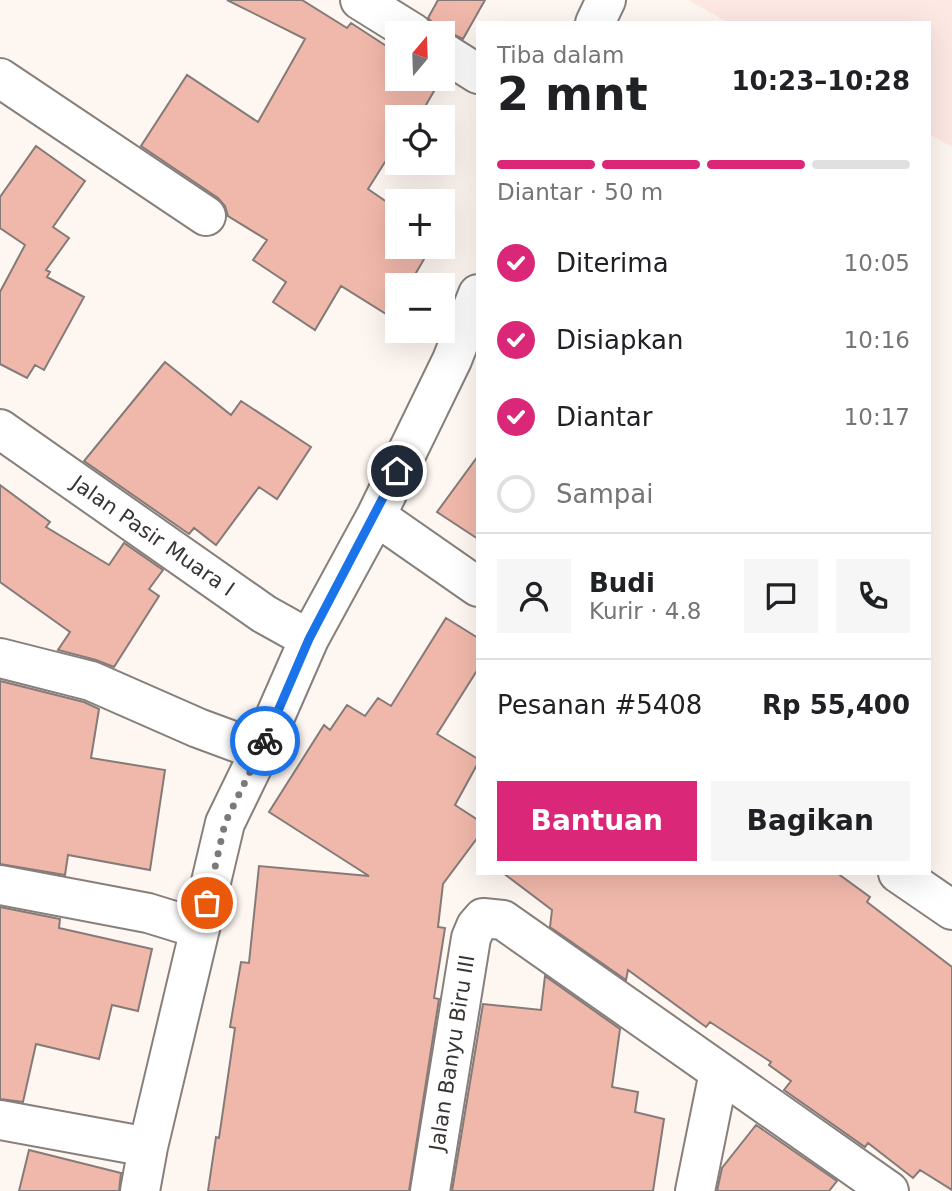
<!DOCTYPE html>
<html lang="id">
<head>
<meta charset="utf-8">
<style>
	body { margin:0; font-family:"DejaVu Sans",sans-serif; background:#f6f6f6; color:#202124; height:100vh; display:flex; flex-direction:column; font-size:26px; white-space:nowrap }
	* { box-sizing:border-box; margin:0 }
	p { font-size:23px; color:#757577 }
	.icon { flex:none; width:38px; height:38px; fill:none; stroke:currentColor; stroke-width:2; stroke-linecap:round; stroke-linejoin:round }
	.map { position:relative; flex:1; overflow:hidden }
	.side { position:absolute; left:476px; top:21px; width:455px; height:854px; display:flex; flex-direction:column; background:#fff; border-radius:0px; box-shadow:0 7px 28px #0002 }
	.side>* { flex:none }
	.needle { width:46px; rotate:19deg }
	.fabs { position:absolute; left:385px; top:21px; display:grid; gap:14px }
	.fabs a { display:grid; place-items:center; width:70px; height:70px; border-radius:0px; background:#fff; box-shadow:0 7px 28px #0002; font-size:35px }
	.pin { position:absolute; display:grid; place-items:center; width:60px; height:60px; color:#fff; margin:-30px; border:4px solid #fff; border-radius:50%; box-shadow:0 2px 7px #0007 }
	.courier { position:absolute; display:grid; place-items:center; width:70px; height:70px; margin:-35px; border:5px solid #1a73e8; border-radius:50%; background:#fff; color:#222; box-shadow:0 2px 9px #0007 }
	.summary em { font-style:normal; font-weight:700 }
	.summary div { display:flex; flex-direction:column-reverse }
	.summary { display:flex; align-items:center; justify-content:space-between; height:119px; padding:0 21px }
	h1 { font-size:46px; font-weight:700; line-height:52px }
	.bar { display:grid; grid-template-columns:repeat(4,1fr); gap:10px 7px; align-content:center; height:84px; padding:0 21px }
	.bar i { height:9px; border-radius:5px; background:#e0e0e0 }
	.bar .selected { background:#db2777 }
	.bar p { grid-column:span 4 }
	.line { display:flex; align-items:center; gap:18px; padding:0 21px; border-top:2px solid #e0e0e0 }
	.line div { flex:1 }
	.round { display:grid; place-items:center; flex:none; width:74px; height:74px; border-radius:0px; background:#f6f6f6 }
	ol { padding:0 21px; list-style:none }
	li { display:flex; align-items:center; gap:21px; height:77px }
	li p { margin-inline-start:auto }
	li .icon { padding:7px; border-radius:50%; background:#db2777; color:#fff; stroke-width:4 }
	li:last-child { color:#757577 }
	li i { width:38px; height:38px; border:4px solid #e0e0e0; border-radius:50% }
	.primary-button { display:flex; gap:14px; margin-top:auto; padding:14px 21px }
	.primary-button a { flex:1; height:80px; border-radius:0px; background:#db2777; color:#fff; font-size:28px; font-weight:700; line-height:80px; text-align:center }
	.primary-button a+a { background:#f6f6f6; color:#202124 }
	.map>svg:first-child { display:block }
	.commercial { fill:#fde8e4 }
	.building { fill:#f0b8aa; stroke:#847b79; stroke-width:2 }
	.lines { fill:none; stroke-linecap:round; stroke-linejoin:round }
	.street-casing { stroke:#877f7b; stroke-width:42 }
	.street { stroke:#fff; stroke-width:38 }
	.done { stroke:#7d7976; stroke-width:7; stroke-dasharray:0 12.6 }
	.route { stroke:#1a73e8; stroke-width:9 }
	.labels { text-anchor:middle; stroke-width:6; stroke-linejoin:round; paint-order:stroke }
	.street-label { font-size:21px; fill:#383533; stroke:#fff }
</style>
</head>
<body>
<div class="map">
<svg width="952" height="1191" viewBox="0 0 952 1191">
	<rect width="100%" height="100%" fill="#fef6f1"/>
	<path class="commercial" d="M688 0H952V147L929 134V23H729Z"/>
	<path class="building" d="M227 0H302L347 28 351 23 397 53V79H441L419 117H397V143L368 189 397 209V247H431L409 285H397V305L391 317 341 286 315 330 273 302 286 282 253 260 267 240 228 216 225 206 218 198 141 146 187 75 258 122 305 39Z
		M438 0H485L463 39 444 30 435 32 433 23 428 18Z
		M36 146 85 181 53 227 69 238 46 270 50 272 47 277 84 297 44 370 35 365 27 378 0 364V292L25 245 0 228V197Z
		M165 362 231 415 241 401 311 447 277 499 259 487 216 545 194 528 189 534 84 461Z
		M478 456V539L437 512Z
		M0 485 50 522 46 527 109 565 124 543 163 570 149 589 159 596 114 667 96 660 58 650 70 632 0 582Z
		M446 618 478 638V669L437 734 478 759V763L455 805 478 820V837L443 884 438 927 445 928 434 998 439 999 409 1191H208L216 1137 219 1138 235 1028 230 1027 241 962 249 963 259 866 369 876 269 812 324 725 330 730 347 705 365 716 378 698 391 706Z
		M0 681 84 702 99 709 91 758 165 770 150 870 68 855 65 875 0 864Z
		M503 873H837L870 897 867 902 952 967V1190L920 1170 913 1178 868 1143 865 1147 784 1090 791 1081 769 1065 771 1062 710 1022 706 1027 628 970 626 980 550 927 552 910Z
		M0 907 60 919 59 928 152 949 138 1011 112 1005 99 1059 36 1044 23 1102 0 1099Z
		M545 976 620 1029 612 1087 638 1092 635 1112 664 1119 653 1191H452L483 1004 541 1010Z
		M756 1125 837 1181 829 1191H717L722 1168Z
		M29 1150 121 1173 119 1191H19Z"/>
	<g class="lines">
		<g class="street-casing">
			<path id="street" d="M360 0 413 33
				M595 23 606 0
				M443 52 478 74
				M0 78 206 216
				M0 429 264 614 309 639
				M376 516 478 587
				M0 658 91 681 198 728 260 751
				M898 873 952 910
				M0 885 148 913 200 929
				M0 1120 148 1147
				M140 1191 148 1147 225 823 260 751 309 639 376 516 452 360 478 294
				M430 1191 471 938 476 926 483 918 503 920 889 1191
				M695 1191 719 1072"/>
		</g>
		<use href="#street" class="street"/>
	</g>
	<g class="lines">
		<path class="done" d="M207 903 225 823 265 741"/>
		<path class="route" d="M265 741 309 639 397 471"/>
	</g>
	<g class="labels">
		<g class="street-label">
			<text transform="translate(153 536) rotate(35)" y="7">Jalan Pasir Muara I</text>
			<text transform="translate(452 1053) rotate(-81)" y="7">Jalan Banyu Biru III</text>
		</g>
	</g>
</svg>
<div class="fabs">
<a><svg class="needle" viewBox="-14 -14 28 28"><path d="M0-13l5 13h-10z" fill="#e53935"/><path d="M0 13l5-13h-10z" fill="#757577"/></svg></a>
<a><svg class="icon" aria-label="locate" viewBox="0 0 24 24"><circle cx="12" cy="12" r="6"/><path d="M12 2v4M12 18v4M2 12h4M18 12h4"/></svg></a>
<a>+</a>
<a>−</a>
</div>
<div class="pin" style="left:207px;top:903px;background:#ea580c"><svg class="icon" aria-label="bag" viewBox="0 0 24 24"><path d="M5 8h14l-1 12H6zM9 8a3 3 0 0 1 6 0"/></svg></div>
<div class="pin" style="left:397px;top:471px;background:#1f2937"><svg class="icon" aria-label="home" viewBox="0 0 24 24"><path d="M3 11l9-7 9 7M6 9v11h12V9"/></svg></div>
<div class="courier" style="left:265px;top:741px"><svg class="icon" aria-label="bike" viewBox="0 0 24 24"><circle cx="6" cy="16" r="4"/><circle cx="18" cy="16" r="4"/><path d="M6 16l4-8h5l3 8M10 8l3 8H6M13 5h3"/></svg></div>
<section class="side">
<div class="summary"><div><h1>2 mnt</h1><p>Tiba dalam</p></div><em>10:23–10:28</em></div>
<div class="bar"><i class="selected"></i><i class="selected"></i><i class="selected"></i><i></i><p>Diantar · 50 m</p></div>
<ol>
<li><svg class="icon" aria-label="check" viewBox="0 0 24 24"><path d="M5 12l5 5 9-10"/></svg>Diterima<p>10:05</p></li>
<li><svg class="icon" aria-label="check" viewBox="0 0 24 24"><path d="M5 12l5 5 9-10"/></svg>Disiapkan<p>10:16</p></li>
<li><svg class="icon" aria-label="check" viewBox="0 0 24 24"><path d="M5 12l5 5 9-10"/></svg>Diantar<p>10:17</p></li>
<li><i></i>Sampai</li>
</ol>
<div class="line" style="height:126px"><a class="round"><svg class="icon" aria-label="person" viewBox="0 0 24 24"><circle cx="12" cy="8" r="4"/><path d="M4 21q1-7 8-7t8 7"/></svg></a><div><b>Budi</b><p>Kurir · 4.8</p></div><a class="round"><svg class="icon" aria-label="chat" viewBox="0 0 24 24"><path d="M4 5h16v11H9l-5 4z"/></svg></a><a class="round"><svg class="icon" aria-label="phone" viewBox="0 0 24 24"><path d="M5 4h4l2 5-3 2q2 4 5 5l2-3 5 2v4C11 20 4 13 5 4z"/></svg></a></div>
<div class="line" style="height:91px"><div>Pesanan #5408</div><b>Rp 55,400</b></div>
<div class="primary-button"><a>Bantuan</a><a>Bagikan</a></div>
</section>
</div>
</body>
</html>
